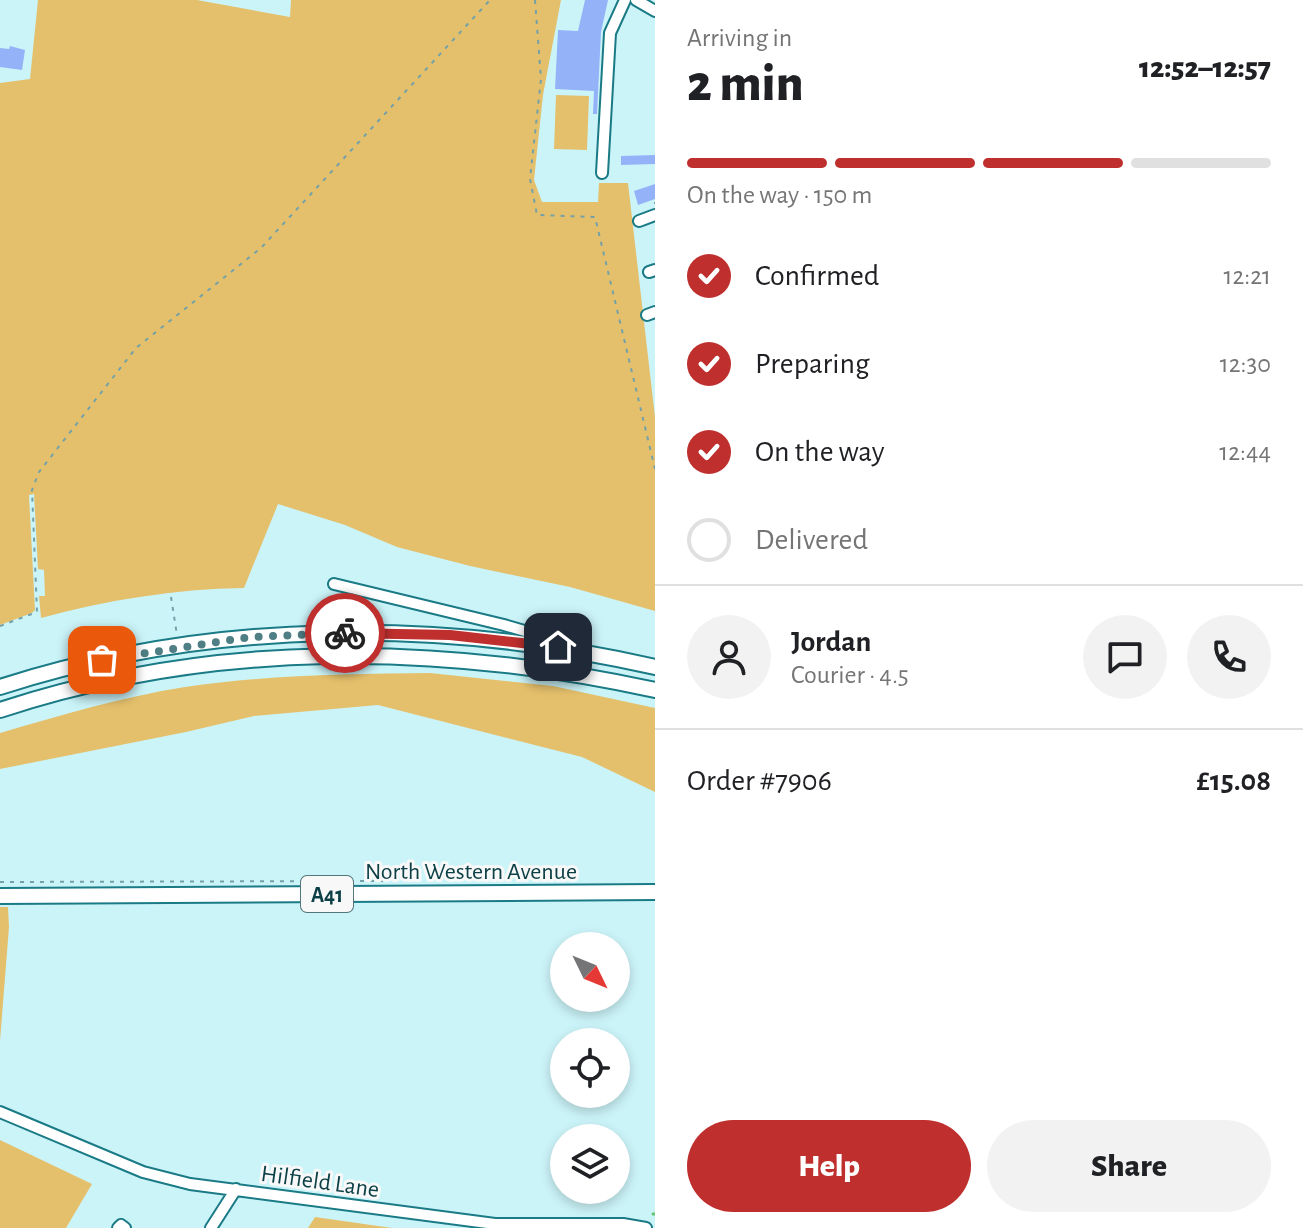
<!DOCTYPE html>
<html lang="en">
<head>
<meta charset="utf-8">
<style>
	body { margin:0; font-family:"Alegreya Sans",sans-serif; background:#f2f2f2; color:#202124; height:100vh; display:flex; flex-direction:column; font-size:30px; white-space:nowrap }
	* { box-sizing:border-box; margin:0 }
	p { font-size:26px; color:#757577 }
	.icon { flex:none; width:44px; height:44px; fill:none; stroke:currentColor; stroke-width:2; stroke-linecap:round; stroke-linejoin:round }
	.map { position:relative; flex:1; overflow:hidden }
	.side { display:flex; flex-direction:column; background:#fff; width:648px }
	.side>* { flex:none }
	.needle { width:52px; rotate:133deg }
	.controls { position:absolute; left:550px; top:932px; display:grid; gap:16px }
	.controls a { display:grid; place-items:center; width:80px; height:80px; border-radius:50%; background:#fff; box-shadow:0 4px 12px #0003; font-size:40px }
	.pin { position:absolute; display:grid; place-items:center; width:68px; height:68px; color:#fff; margin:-34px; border-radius:16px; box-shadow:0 4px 12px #0006 }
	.courier { position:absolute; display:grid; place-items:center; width:80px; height:80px; margin:-40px; border:6px solid #be2f2e; border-radius:50%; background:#fff; color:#222; box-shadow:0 2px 10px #0007 }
	.headline em { font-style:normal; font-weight:800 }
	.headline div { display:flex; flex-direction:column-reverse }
	.headline { display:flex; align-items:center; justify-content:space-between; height:136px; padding:0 32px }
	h1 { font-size:52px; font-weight:800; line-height:60px }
	.bar { display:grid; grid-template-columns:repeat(4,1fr); gap:12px 8px; align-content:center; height:96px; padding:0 32px }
	.bar i { height:10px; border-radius:6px; background:#e0e0e0 }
	.bar .current { background:#be2f2e }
	.bar p { grid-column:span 4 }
	.line { display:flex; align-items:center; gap:20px; padding:0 32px; border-top:2px solid #e0e0e0 }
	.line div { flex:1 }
	.round { display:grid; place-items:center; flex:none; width:84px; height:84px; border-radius:42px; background:#f2f2f2 }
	ol { padding:0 32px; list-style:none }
	li { display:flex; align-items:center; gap:24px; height:88px }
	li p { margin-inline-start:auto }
	li .icon { padding:8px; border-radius:50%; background:#be2f2e; color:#fff; stroke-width:4 }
	li:last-child { color:#757577 }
	li i { width:44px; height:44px; border:4px solid #e0e0e0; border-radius:50% }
	.cta { display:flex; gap:16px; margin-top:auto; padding:16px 32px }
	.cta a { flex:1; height:92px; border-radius:48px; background:#be2f2e; color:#fff; font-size:32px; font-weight:800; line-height:92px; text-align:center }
	.cta a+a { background:#f2f2f2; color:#202124 }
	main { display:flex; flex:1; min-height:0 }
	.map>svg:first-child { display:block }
	.green { fill:#e5c06c }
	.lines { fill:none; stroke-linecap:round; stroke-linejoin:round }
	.stream { stroke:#65c470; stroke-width:3 }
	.building { fill:#94b2f8 }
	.minor-casing { stroke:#1a7a85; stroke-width:14 }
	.highway-casing { stroke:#1a7a85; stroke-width:18 }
	.path { stroke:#73a1a7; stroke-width:2; stroke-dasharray:4 6; stroke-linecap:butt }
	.minor { stroke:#fff; stroke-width:10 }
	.highway { stroke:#fff; stroke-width:14 }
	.done { stroke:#4f7f85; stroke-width:8; stroke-dasharray:0 14.4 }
	.route { stroke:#be2f2e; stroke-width:10 }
	.labels { text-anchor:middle; stroke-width:6; stroke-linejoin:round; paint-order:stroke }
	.shield { fill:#f8f8f8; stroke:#53777b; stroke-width:2 }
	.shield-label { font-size:22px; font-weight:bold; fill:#0c4046 }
	.street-label { font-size:24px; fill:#0c4046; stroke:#f8f8f8 }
</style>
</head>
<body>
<main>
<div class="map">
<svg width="655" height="1228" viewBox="0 0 655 1228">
	<rect width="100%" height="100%" fill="#cbf4f9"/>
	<path class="green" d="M38 0H197L290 17 291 0H561L543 95 534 180 542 202H598L599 183H628L655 417V611L570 587 470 566 397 547 345 525 278 504 244 588C174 589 108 600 41 618L39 596H45L44 570 38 569 34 494 29 495 35 610 32 613 0 625V83L30 79Z
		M556 95 589 96 587 150 554 149Z
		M430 673 553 686 655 708V792L582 757 378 705 254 716 186 732 0 769V733C61 715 122 697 185 687 265 675 349 674 430 673Z
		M0 907H8L9 927 0 1041Z
		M0 1140 92 1184 66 1228H0Z
		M315 1217 392 1228H308Z"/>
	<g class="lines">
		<path class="stream" d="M653 1214H655"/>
	</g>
	<path class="building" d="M585 0H608L601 32 597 114H593L594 91 555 89 558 30 578 31Z
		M10 46 25 50 22 70 0 67V48L9 49Z
		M655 155V164L621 165V156Z
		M655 184V199L638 205 634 191Z"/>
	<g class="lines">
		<g class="minor-casing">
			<path id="minor" d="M636 0 655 11
				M602 173 610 33 625 0
				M639 221 655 215
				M649 272 655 270
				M647 315 655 312
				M334 584 504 625 576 646
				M0 1112 143 1172 190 1184 495 1224H623L646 1228
				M118 1228 121 1225 125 1228
				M211 1228 236 1189"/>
		</g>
		<g class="highway-casing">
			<path id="highway" d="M0 687C211 619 441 618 655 667
				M0 710C212 640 439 643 655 690
				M0 896 655 892"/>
		</g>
		<path class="path" d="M535 0 541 79 530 179 537 215 595 217 655 469
			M655 202V204
			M171 597 177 635
			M0 626 37 612 32 490 39 472 136 348 261 248 490 0
			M0 882 383 881"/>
		<use href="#minor" class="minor"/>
		<use href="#highway" class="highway"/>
	</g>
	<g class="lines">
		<path class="done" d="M102 660 250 637 345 633"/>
		<path class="route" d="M345 633 450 635 558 647"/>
	</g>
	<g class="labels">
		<rect class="shield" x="301" y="876" width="52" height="36" rx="6"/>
		<g class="shield-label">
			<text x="327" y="902">A41</text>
		</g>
		<g class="street-label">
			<text x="471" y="879">North Western Avenue</text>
			<text transform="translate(320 1181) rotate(8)" y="8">Hilfield Lane</text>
		</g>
	</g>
</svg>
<div class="controls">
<a><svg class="needle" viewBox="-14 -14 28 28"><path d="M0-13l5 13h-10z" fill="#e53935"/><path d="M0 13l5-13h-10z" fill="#757577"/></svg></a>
<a><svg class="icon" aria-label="locate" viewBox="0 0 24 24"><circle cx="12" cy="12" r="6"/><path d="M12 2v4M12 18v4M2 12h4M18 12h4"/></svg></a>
<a><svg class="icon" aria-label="layers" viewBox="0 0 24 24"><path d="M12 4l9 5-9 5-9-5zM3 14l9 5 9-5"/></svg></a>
</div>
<div class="pin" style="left:102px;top:660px;background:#ea580c"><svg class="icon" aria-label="bag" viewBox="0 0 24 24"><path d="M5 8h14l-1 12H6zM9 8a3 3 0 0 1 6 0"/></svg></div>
<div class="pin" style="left:558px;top:647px;background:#1f2937"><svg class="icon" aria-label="home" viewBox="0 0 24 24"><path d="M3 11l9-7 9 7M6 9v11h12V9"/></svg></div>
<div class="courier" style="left:345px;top:633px"><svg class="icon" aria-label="bike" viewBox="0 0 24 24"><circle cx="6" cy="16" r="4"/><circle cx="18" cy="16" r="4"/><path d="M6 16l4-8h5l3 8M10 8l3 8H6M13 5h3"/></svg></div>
</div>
<section class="side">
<div class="headline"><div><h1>2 min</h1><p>Arriving in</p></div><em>12:52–12:57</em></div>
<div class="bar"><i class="current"></i><i class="current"></i><i class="current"></i><i></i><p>On the way · 150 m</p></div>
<ol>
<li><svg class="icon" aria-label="check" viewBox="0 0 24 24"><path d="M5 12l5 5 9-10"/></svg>Confirmed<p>12:21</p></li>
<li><svg class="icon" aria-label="check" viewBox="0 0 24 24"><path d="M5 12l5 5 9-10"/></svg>Preparing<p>12:30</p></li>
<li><svg class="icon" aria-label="check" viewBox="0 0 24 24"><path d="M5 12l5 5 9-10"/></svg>On the way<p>12:44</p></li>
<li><i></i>Delivered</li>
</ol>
<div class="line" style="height:144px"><a class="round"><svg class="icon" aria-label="person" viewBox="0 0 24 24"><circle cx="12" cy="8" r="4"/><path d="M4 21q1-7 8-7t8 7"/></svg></a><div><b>Jordan</b><p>Courier · 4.5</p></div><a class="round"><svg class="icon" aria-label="chat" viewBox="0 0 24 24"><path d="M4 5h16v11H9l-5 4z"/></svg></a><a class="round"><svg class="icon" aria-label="phone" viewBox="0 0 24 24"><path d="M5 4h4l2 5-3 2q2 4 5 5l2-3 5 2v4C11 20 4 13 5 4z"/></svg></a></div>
<div class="line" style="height:104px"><div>Order #7906</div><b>£15.08</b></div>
<div class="cta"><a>Help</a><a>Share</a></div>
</section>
</main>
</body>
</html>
